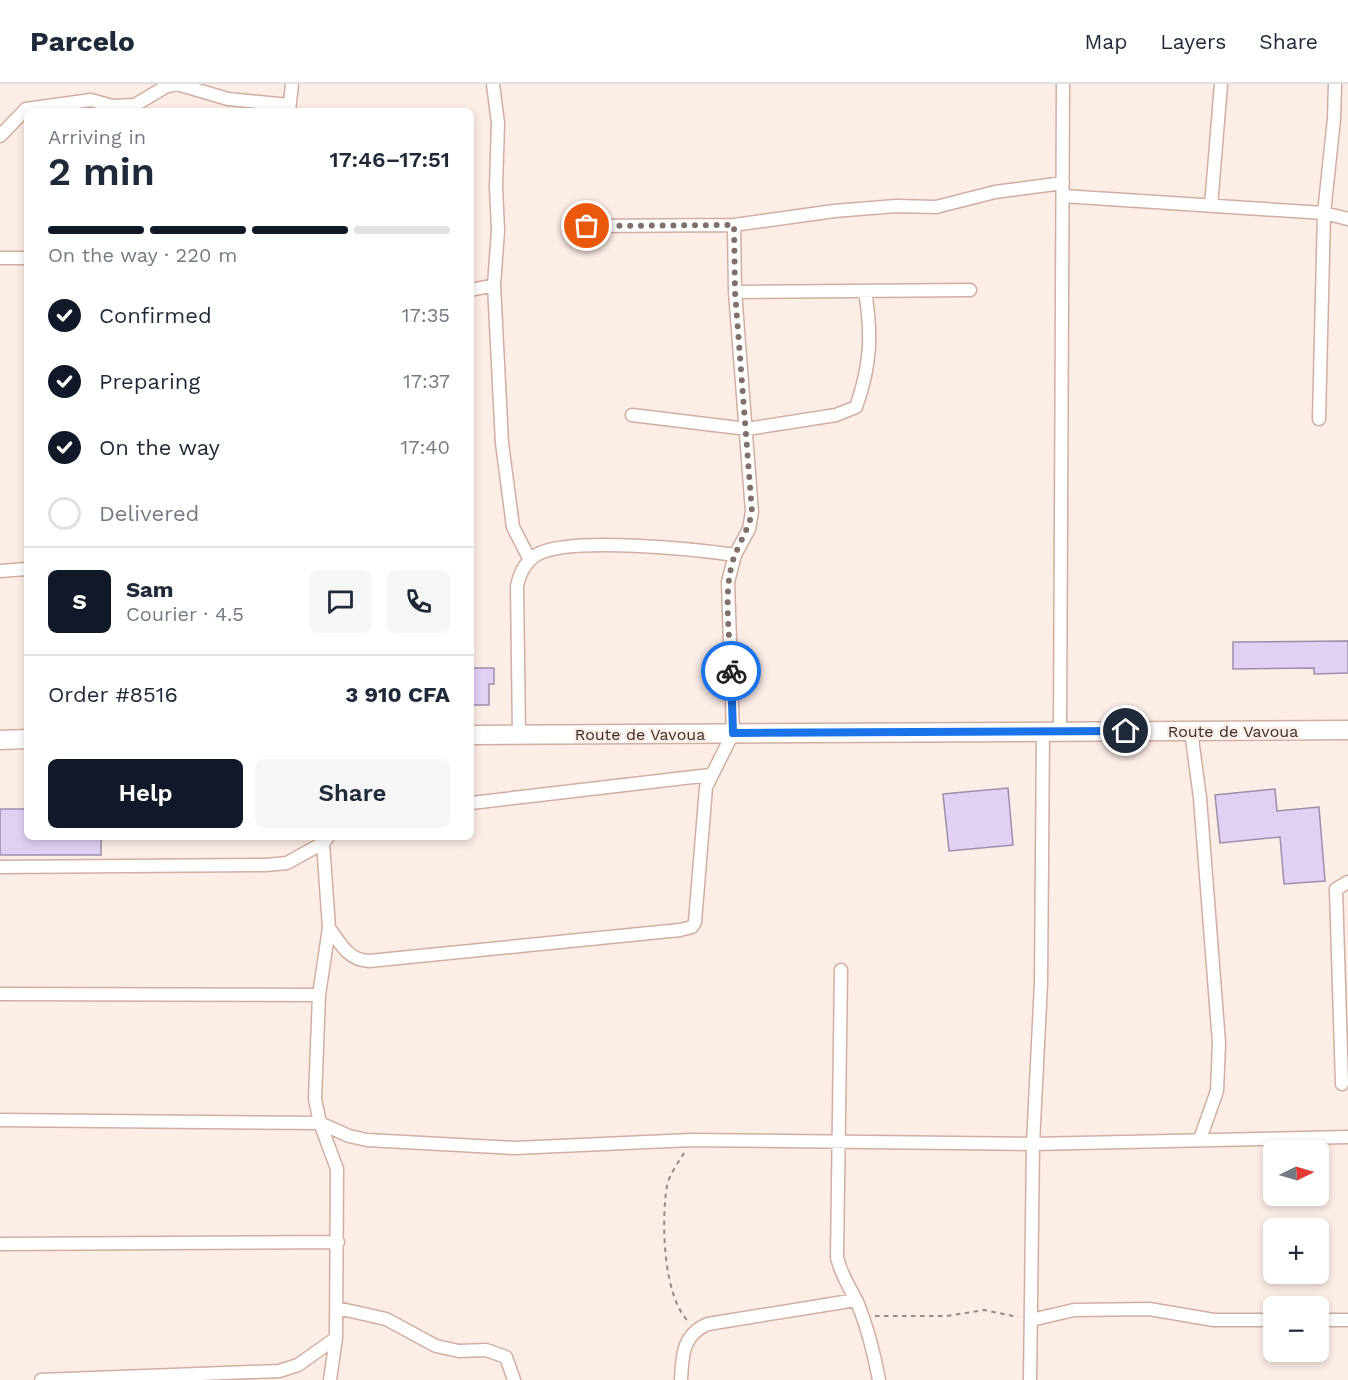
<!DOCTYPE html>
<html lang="en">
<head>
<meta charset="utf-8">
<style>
	body { margin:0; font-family:"Work Sans",sans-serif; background:#f6f6f7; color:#1f2937; height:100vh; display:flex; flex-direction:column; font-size:22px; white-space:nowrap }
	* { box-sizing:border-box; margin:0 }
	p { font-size:20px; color:#747a83 }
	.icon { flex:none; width:33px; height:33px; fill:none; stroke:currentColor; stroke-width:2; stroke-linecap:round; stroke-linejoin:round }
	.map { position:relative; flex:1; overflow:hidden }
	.panel { position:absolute; left:24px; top:24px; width:450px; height:732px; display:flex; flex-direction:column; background:#fff; border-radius:9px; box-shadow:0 3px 9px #0003 }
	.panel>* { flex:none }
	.needle { width:39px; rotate:85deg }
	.fabs { position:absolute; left:1263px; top:1056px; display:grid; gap:12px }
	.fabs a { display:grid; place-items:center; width:66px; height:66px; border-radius:9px; background:#fff; box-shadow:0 3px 9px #0003; font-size:30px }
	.pin { position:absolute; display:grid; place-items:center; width:51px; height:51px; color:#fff; margin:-26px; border:3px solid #fff; border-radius:50%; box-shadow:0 2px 6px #0007 }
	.courier { position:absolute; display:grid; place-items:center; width:60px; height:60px; margin:-30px; border:4px solid #1a73e8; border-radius:50%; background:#fff; color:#222; box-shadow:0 2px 8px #0007 }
	.headline em { font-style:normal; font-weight:600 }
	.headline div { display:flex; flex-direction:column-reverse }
	.headline { display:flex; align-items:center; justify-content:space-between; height:102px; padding:0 24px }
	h1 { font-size:39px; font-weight:600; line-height:45px }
	.bar { display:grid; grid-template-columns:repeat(4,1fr); gap:9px 6px; align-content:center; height:72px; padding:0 24px }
	.bar i { height:8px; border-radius:4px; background:#e0e1e3 }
	.bar .current { background:#111827 }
	.bar p { grid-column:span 4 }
	.line { display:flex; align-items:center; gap:15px; padding:0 24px; border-top:2px solid #e0e1e3 }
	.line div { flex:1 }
	.round { display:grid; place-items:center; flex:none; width:63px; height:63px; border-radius:9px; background:#f6f6f7 }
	ol { padding:0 24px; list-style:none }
	li { display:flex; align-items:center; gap:18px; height:66px }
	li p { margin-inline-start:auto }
	li .icon { padding:6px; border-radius:50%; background:#111827; color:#fff; stroke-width:4 }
	li:last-child { color:#747a83 }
	li i { width:33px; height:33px; border:3px solid #e0e1e3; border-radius:50% }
	.action { display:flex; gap:12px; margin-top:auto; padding:12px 24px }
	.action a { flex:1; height:69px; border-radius:9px; background:#111827; color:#fff; font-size:24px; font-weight:600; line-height:69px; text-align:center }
	.action a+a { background:#f6f6f7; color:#1f2937 }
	header { display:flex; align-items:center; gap:36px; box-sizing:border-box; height:84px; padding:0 30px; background:#fff; border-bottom:2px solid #e0e1e3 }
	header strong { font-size:28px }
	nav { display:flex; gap:33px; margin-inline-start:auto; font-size:21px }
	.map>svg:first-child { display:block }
	.building { fill:#e0d1f4; stroke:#9b8eab; stroke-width:1.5 }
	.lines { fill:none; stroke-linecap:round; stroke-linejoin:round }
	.minor-casing { stroke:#d1aea2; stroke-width:15 }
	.primary-casing { stroke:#d1aea2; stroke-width:21 }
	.path { stroke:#968882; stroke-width:2; stroke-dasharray:4.5 4.5; stroke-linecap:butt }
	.minor { stroke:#fff; stroke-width:12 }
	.primary { stroke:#fff; stroke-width:18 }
	.done { stroke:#7f706b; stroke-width:6; stroke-dasharray:0 10.8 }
	.route { stroke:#1a73e8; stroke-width:8 }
	.labels { text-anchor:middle; stroke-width:5; stroke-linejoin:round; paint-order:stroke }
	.street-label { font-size:16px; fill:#3b2d28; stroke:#fcede7 }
</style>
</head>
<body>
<header>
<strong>Parcelo</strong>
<nav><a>Map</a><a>Layers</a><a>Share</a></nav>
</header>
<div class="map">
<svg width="1348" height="1296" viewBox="0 0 1348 1296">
	<rect width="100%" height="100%" fill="#fcede7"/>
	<path class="building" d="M1348 557V589L1314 590V584L1233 585V558Z
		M471 584H494V600H489V621H471Z
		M1008 704 1013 761 949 767 943 710Z
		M1275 705 1277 727 1319 723 1325 797 1284 800 1280 753 1220 759 1215 711Z
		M0 725H27V753H101V771H0Z"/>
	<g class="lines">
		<g class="minor-casing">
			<path id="minor" d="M493 0 498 39 496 102 498 147 494 201 502 359 513 443 530 476
				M289 27 292 0
				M0 52 26 25 91 16 112 22 135 21 165 3 177 0 228 15 289 21
				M1063 112 1324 129 1348 135
				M1211 122 1221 0
				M587 142 734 141 834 127 896 122 936 123 995 108 1063 99
				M0 174H27
				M471 206 494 201
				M735 208 970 206
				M632 331 747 345 836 331 856 323C871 281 872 250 865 207
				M1319 335 1324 129 1334 35 1335 0
				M0 487 27 485
				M1060 647 1063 0
				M1191 647 1200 714 1219 959 1217 1007 1200 1055
				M519 651 517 502C520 488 527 475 540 469 575 453 694 465 735 471
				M471 719 710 691
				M328 753 323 759 329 844 319 911 315 1015 320 1039 337 1085 336 1254 330 1296
				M0 783 266 781 287 779 323 759
				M329 844C341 860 348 876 369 877L680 846 692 843 695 838 706 703 733 649 728 498 735 471 749 445 752 428 735 208 734 141
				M841 886 837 1173C841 1192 850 1203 858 1220 868 1245 874 1269 879 1296
				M0 910 319 911
				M1342 1000 1336 805 1348 798
				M0 1036 320 1039 349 1052 367 1056 515 1064 691 1056 1033 1060 1348 1053
				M0 1160 338 1158
				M337 1224 386 1235 436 1262 459 1267 486 1266 506 1273 514 1296
				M1031 1236 1074 1226 1149 1225 1214 1236H1274
				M1318 1236H1348
				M41 1296 279 1287 298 1281 336 1254
				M681 1296C682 1271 683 1250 708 1240L856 1216
				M1030 1296 1033 1060 1041 899 1043 648"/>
		</g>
		<g class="primary-casing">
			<path id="primary" d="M471 651 1348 646
				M0 656 27 655"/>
		</g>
		<path class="path" d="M684 1069C678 1079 669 1091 667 1102 661 1136 663 1212 688 1237
			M875 1232H947L984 1226 1018 1233"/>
		<use href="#minor" class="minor"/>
		<use href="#primary" class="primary"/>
	</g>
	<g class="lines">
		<path class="done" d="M587 142 734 141 735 208 752 428C748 449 735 464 731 484 724 516 730 554 731 587"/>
		<path class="route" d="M731 587 733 649 1126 647"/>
	</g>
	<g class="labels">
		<g class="street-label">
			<text x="1233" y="653">Route de Vavoua</text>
			<text x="640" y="656">Route de Vavoua</text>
		</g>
	</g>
</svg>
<div class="fabs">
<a><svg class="needle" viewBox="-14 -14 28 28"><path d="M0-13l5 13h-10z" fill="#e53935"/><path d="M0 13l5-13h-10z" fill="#747a83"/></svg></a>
<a>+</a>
<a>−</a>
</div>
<div class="pin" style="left:587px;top:142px;background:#ea580c"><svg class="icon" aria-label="bag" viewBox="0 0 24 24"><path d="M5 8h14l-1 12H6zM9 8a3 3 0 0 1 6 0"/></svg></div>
<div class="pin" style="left:1126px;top:647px;background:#1f2937"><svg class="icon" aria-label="home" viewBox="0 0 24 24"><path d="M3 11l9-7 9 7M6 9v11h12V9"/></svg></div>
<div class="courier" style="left:731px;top:587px"><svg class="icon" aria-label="bike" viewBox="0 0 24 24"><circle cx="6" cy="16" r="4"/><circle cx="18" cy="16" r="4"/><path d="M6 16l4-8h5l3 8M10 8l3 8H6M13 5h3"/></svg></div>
<section class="panel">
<div class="headline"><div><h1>2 min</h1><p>Arriving in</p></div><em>17:46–17:51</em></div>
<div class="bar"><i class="current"></i><i class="current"></i><i class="current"></i><i></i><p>On the way · 220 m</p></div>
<ol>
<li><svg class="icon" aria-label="check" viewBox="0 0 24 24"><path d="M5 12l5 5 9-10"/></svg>Confirmed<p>17:35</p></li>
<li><svg class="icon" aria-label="check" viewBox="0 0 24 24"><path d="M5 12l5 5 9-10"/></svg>Preparing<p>17:37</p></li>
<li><svg class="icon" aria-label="check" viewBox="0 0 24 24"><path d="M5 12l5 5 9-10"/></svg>On the way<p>17:40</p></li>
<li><i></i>Delivered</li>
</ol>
<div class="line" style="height:108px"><b class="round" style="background:#111827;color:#fff">S</b><div><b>Sam</b><p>Courier · 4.5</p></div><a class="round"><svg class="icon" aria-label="chat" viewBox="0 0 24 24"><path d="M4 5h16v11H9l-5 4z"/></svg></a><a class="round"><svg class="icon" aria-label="phone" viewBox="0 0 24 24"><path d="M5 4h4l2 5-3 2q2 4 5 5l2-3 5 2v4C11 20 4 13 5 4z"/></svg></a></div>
<div class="line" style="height:78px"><div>Order #8516</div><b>3 910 CFA</b></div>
<div class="action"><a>Help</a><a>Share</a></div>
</section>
</div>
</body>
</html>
